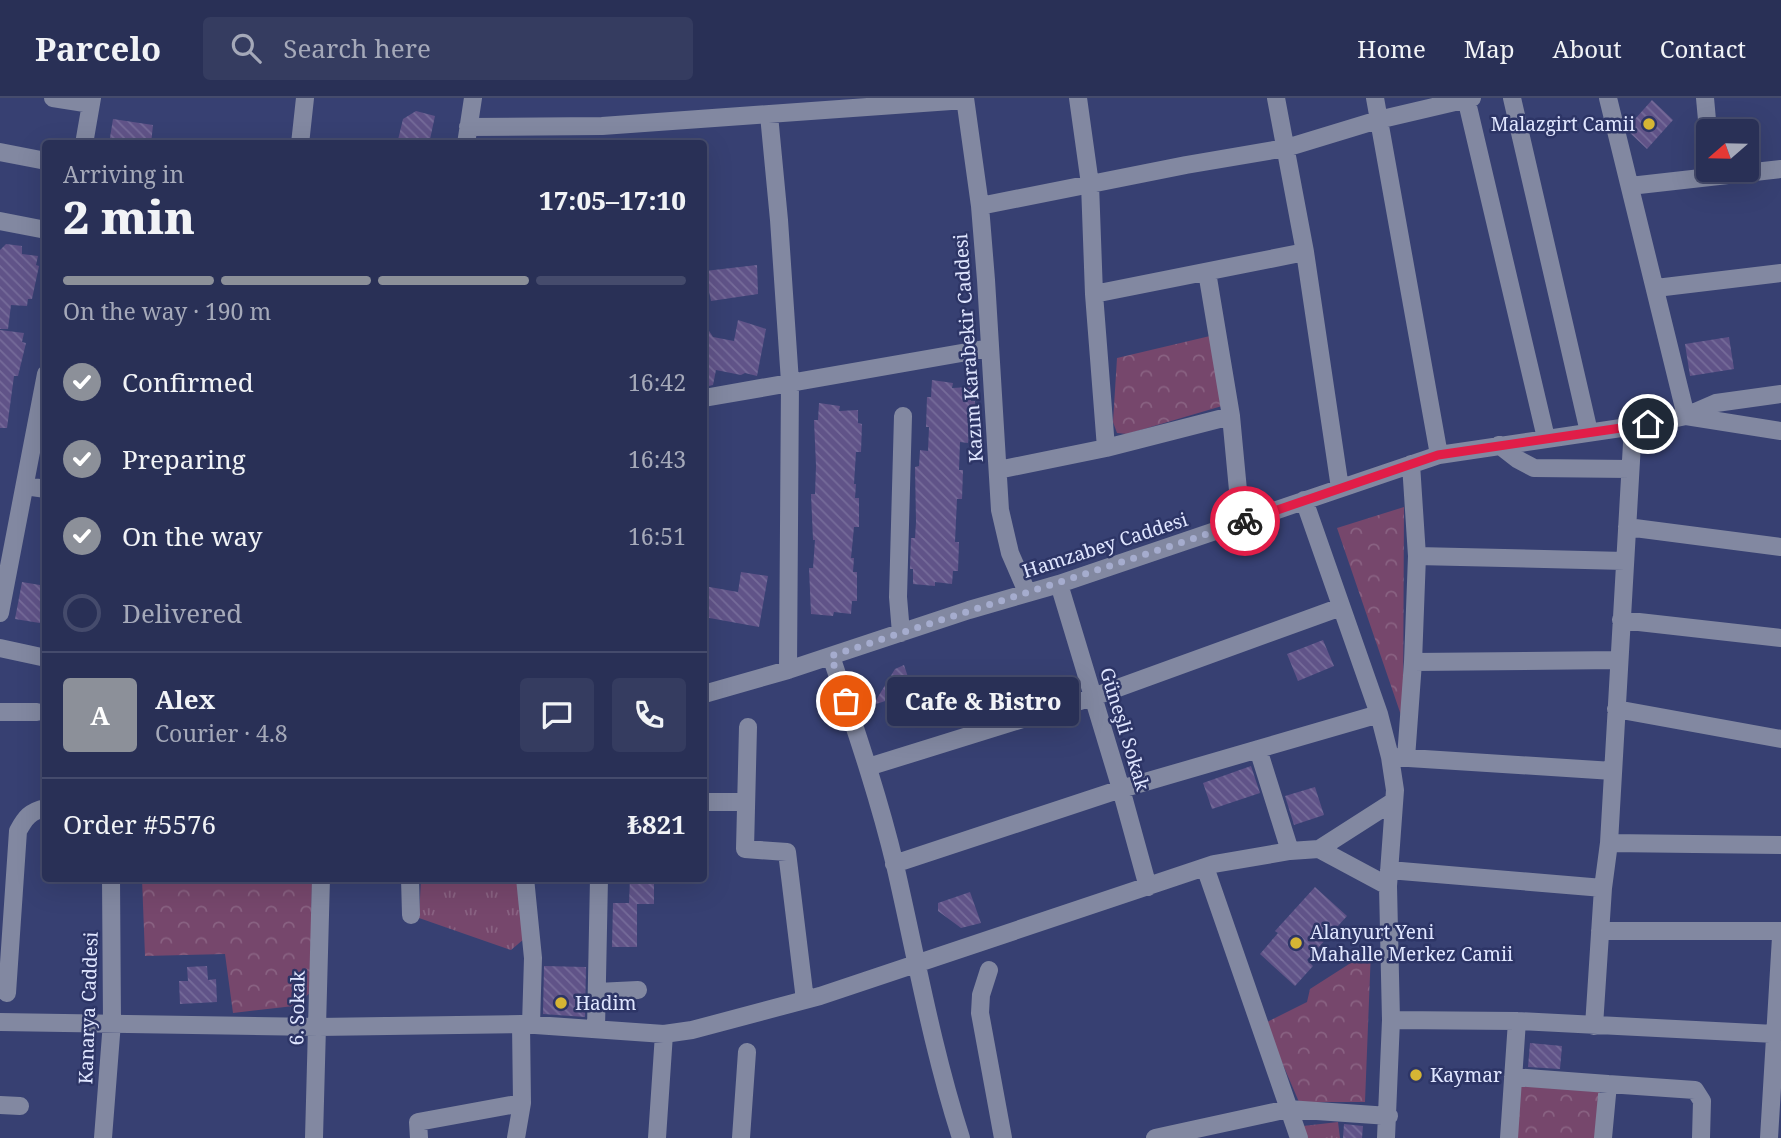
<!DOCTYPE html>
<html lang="en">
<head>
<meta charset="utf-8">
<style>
	body { margin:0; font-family:"Noto Serif",serif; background:#353c60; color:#f1f3f6; height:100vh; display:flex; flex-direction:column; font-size:26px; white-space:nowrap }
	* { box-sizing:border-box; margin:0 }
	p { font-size:23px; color:#a5a9b9 }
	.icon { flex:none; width:38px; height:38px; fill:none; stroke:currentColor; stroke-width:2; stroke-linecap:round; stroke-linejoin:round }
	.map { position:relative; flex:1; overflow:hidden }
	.sheet { position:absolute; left:42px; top:42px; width:665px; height:742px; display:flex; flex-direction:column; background:#293056; border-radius:7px; box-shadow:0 7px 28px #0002,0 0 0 2px #454b6c }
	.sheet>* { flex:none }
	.needle { width:46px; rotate:250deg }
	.controls { position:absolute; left:1696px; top:21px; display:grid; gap:14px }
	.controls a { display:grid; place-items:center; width:63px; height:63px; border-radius:7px; background:#293056; box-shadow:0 7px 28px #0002,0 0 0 2px #454b6c; font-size:35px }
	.pin { position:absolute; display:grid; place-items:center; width:60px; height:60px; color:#fff; margin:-30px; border:4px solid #fff; border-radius:50%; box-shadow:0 2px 7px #0007 }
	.courier { position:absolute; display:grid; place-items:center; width:70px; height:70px; margin:-35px; border:5px solid #e11d48; border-radius:50%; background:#fff; color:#222; box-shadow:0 2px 9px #0007 }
	.bubble { position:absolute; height:49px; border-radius:7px; background:#293056; box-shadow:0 7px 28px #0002,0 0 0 2px #454b6c; font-size:23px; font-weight:800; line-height:49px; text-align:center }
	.overview em { font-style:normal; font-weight:800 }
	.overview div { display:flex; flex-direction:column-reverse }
	.overview { display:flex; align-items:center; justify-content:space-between; height:119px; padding:0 21px }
	h1 { font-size:46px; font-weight:800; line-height:52px }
	.bar { display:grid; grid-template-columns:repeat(4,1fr); gap:10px 7px; align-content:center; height:84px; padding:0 21px }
	.bar i { height:9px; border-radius:5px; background:#454b6c }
	.bar .active { background:#8c9099 }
	.bar p { grid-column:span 4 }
	.line { display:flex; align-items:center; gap:18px; padding:0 21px; border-top:2px solid #454b6c }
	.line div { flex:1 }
	.round { display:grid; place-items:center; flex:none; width:74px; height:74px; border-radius:7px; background:#353c60 }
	ol { padding:0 21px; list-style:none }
	li { display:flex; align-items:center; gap:21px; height:77px }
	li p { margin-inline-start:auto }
	li .icon { padding:7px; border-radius:50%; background:#8c9099; color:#fff; stroke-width:4 }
	li:last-child { color:#a5a9b9 }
	li i { width:38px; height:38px; border:4px solid #454b6c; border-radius:50% }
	header { display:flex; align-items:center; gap:42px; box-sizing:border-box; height:98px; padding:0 35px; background:#293056; border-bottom:2px solid #454b6c }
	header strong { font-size:33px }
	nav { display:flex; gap:38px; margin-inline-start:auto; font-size:24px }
	.search { width:490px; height:63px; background:#353c60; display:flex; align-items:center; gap:18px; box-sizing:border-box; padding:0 24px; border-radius:7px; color:#a5a9b9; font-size:26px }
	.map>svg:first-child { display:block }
	.grass { fill:url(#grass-tufts) }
	.park { fill:url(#park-crowns) }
	.building { fill:url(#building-back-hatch) }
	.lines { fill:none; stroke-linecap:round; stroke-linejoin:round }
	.minor { stroke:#8288a1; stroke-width:18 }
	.done { stroke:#a5acce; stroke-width:7; stroke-dasharray:0 12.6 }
	.route { stroke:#e11d48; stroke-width:9 }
	.poi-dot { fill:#d5b534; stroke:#2d3566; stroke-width:2.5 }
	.labels { text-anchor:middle; stroke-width:5; stroke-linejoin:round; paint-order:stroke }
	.poi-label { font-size:19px; fill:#e0e6ff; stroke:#2d3566; text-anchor:start }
	.street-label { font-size:19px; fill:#e0e6ff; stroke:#2d3566 }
</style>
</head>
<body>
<header>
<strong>Parcelo</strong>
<div class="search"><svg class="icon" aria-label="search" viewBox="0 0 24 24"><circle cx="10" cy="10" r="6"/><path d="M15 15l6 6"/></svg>Search here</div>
<nav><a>Home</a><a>Map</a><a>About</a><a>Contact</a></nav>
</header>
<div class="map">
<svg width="1781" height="1040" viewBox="0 0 1781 1040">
	<defs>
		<pattern id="grass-tufts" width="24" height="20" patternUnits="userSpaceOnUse" patternTransform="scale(1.75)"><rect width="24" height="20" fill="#76476c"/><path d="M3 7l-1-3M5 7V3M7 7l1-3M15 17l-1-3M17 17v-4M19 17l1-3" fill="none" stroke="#896282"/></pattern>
		<pattern id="park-crowns" width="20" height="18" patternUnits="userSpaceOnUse" patternTransform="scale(1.75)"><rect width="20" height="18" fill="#76476c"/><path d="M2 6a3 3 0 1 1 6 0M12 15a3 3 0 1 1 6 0" fill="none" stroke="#896282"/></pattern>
		<pattern id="building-back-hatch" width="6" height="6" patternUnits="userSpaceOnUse" patternTransform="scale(1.75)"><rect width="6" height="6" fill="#605388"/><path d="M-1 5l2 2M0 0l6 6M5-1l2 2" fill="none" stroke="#766c9a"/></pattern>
	</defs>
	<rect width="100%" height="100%" fill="#374072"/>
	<path class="grass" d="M421 781H517L524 841 511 852 419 820Z
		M1338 1024 1340 1040H1308L1303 1028Z"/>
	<path class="park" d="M1210 238 1222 308 1127 336 1117 335 1113 324 1117 260Z
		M1404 409 1403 623 1337 430Z
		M142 781H312L310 895 294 908 233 915 225 856 145 858Z
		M1371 852 1365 1004H1299L1265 925 1307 904 1310 891Z
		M1520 988 1600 993 1595 1040H1515Z"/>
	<path class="building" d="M1652 2 1673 22 1647 51 1628 33 1627 30Z
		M416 13 435 18 429 46H397L403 21Z
		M113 21 153 27 151 46H109Z
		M6 146 22 148V156L38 158 36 167 39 168 32 201H28L27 208 11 207 8 231H0V152Z
		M757 167 758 196 711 203 705 173Z
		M738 222 766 231 757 278 745 275 741 277 716 272 713 287 704 289V225L713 239 734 243Z
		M0 232 24 235 22 244 26 245 18 278H14L7 330H0Z
		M1729 239 1734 271 1690 278 1685 246Z
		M932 282 953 285 952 290 971 289V303H975L974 332H969L968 345 960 344 959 372H963L962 401H957L955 444H959L958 473H953L952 486 935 484V488L913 486V471H910L911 440H915L916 424 915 369 919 368 920 352 928 353 929 329H926L927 299H931Z
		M819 305 840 308 839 313 858 312V325L862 326 861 354H856L854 386H856L855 400H859V429H854L851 460H854L853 474H857V503H852L851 516 834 514 833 518 811 516 809 470H813L815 442H813L811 396H815L816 368 814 322H818Z
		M741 474 768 478 759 529 704 519V488L738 494Z
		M22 484 46 488V526L15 521Z
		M1323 542 1334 568 1298 583 1287 556Z
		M904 567 913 594 873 607 895 571Z
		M1251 668 1260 695 1212 711 1203 685Z
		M1315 689 1324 717 1294 727 1285 698Z
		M630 780H654V806H637V849H612L613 805H629Z
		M1315 789 1347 818 1307 862 1313 868 1295 888 1260 856 1278 835 1275 833Z
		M970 794 981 825 961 830 938 813V805Z
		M207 868 208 882 216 881 217 904 180 906 179 883H188L187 869Z
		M544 868 586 869 585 919 543 916Z
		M1530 945 1562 948 1560 971 1528 969Z
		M1344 1026 1363 1028 1362 1040H1343Z"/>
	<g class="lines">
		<path class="minor" d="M53 0 91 6
			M965 0 980 108 986 182 1000 412 1010 455 1027 494
			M1078 0 1090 86 1094 196 1106 350
			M1276 0 1305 154 1340 390
			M1375 0 1439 357
			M1466 0 1546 340
			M1512 0 1589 334
			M1705 0 1708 33
			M769 17 779 122 790 284 788 572
			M468 29 602 28 965 2
			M84 46 92 0
			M300 46 305 0
			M466 46 473 0
			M0 54 46 63
			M1630 88 1781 71
			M980 108 1186 67 1286 50 1378 22 1472 0
			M0 123 46 132
			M1207 174 1231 318 1241 424
			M1656 190 1781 175
			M1094 196 1305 154
			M1781 296 1716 305 1686 318 1781 333
			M704 300 990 250
			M1499 347 1517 361 1534 370 1630 371
			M998 372 1106 350 1231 318
			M25 388 46 391
			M1304 402 1379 616 1390 659 1395 692 1388 788 1391 922 1386 1040
			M1627 429 1781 449
			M1417 458 1625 463
			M1059 486 1121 691 1148 789
			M0 515 46 276
			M1621 522 1781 540
			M901 535 898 499 903 318
			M0 550 46 560
			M831 558C854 627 878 696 895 767 916 858 932 950 961 1040
			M1413 564 1619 562
			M704 596 788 572 969 512 1059 486 1439 357 1648 326 1686 318 1608 0
			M1616 611 1781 641
			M0 614H37
			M748 629 745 751 787 754 805 902
			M1258 651 1290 753
			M1393 659 1613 673
			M1406 660 1413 564 1417 458 1411 366
			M868 669 1093 599 1341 509
			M704 704H745
			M1609 745 1781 747
			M1319 751 1388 788
			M894 766 1121 691 1379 616
			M1205 769 1299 1040
			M1389 772 1603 790
			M410 780 411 817
			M525 780 533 860 531 927
			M1600 833H1781
			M989 872 981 897 980 915 1003 1040
			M597 894 638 892
			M7 895 18 733C25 720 30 713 46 710
			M1391 922 1517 923 1775 936
			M0 924 318 929 521 926 664 936 692 932 820 898 1214 766 1290 753 1319 751 1394 703
			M1594 928 1603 790 1609 745 1633 328
			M596 931 599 780
			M1513 979 1608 986 1603 1040
			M1608 986 1695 992 1702 1003 1701 1040
			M0 1007 20 1008
			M103 1040 112 924 111 780
			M314 1040 321 780
			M419 1040 418 1024 522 1005
			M516 1040 522 1005 521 926
			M657 1040 664 936
			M741 1040 747 954
			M1155 1040 1288 1011 1389 1018
			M1509 1040 1517 923
			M1769 1040 1781 839"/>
	</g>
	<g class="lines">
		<path class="done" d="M846 603 831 558C969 512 1108 470 1245 423"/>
		<path class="route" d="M1245 423 1438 357 1648 326"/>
	</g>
	<g class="poi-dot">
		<circle cx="1649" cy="26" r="7"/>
		<circle cx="1296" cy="845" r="7"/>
		<circle cx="561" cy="905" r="7"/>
		<circle cx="1416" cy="977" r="7"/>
	</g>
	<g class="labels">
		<g class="poi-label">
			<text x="1635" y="33" text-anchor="end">Malazgirt Camii</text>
			<text x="1310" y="841">Alanyurt Yeni<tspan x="1310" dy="22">Mahalle Merkez Camii</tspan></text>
			<text x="575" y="912">Hadim</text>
			<text x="1430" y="984">Kaymar</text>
		</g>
		<g class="street-label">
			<text transform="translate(968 250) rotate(-94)" y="7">Kazım Karabekir Caddesi</text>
			<text transform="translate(1105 447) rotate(-18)" y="7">Hamzabey Caddesi</text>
			<text transform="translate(1125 631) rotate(73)" y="7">Güneşli Sokak</text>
			<text transform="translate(88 910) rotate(-88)" y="7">Kanarya Caddesi</text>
			<text transform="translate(297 910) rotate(-89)" y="7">6. Sokak</text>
		</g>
	</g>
</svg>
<div class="controls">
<a><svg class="needle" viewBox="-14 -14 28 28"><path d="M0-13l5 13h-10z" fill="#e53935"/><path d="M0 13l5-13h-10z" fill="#a5a9b9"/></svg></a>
</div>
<div class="pin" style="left:846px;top:603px;background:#ea580c"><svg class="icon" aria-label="bag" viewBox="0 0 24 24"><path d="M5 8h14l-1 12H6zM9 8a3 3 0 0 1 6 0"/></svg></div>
<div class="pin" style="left:1648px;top:326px;background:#1f2937"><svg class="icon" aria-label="home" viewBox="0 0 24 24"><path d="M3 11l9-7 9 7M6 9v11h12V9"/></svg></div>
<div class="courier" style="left:1245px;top:423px"><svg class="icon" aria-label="bike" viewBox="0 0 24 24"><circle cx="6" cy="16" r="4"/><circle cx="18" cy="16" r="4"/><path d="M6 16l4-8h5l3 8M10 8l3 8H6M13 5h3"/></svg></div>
<div class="bubble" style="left:887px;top:579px;width:192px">Cafe &amp; Bistro</div>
<section class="sheet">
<div class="overview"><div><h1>2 min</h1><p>Arriving in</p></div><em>17:05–17:10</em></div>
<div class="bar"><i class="active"></i><i class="active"></i><i class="active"></i><i></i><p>On the way · 190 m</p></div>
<ol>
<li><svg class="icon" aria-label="check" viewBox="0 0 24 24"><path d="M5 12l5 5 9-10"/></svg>Confirmed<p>16:42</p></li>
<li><svg class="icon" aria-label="check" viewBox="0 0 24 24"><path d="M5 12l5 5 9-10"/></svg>Preparing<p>16:43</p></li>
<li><svg class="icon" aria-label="check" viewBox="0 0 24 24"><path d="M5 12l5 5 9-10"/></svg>On the way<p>16:51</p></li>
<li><i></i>Delivered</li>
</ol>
<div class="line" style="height:126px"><b class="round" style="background:#8c9099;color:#fff">A</b><div><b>Alex</b><p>Courier · 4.8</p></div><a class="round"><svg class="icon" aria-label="chat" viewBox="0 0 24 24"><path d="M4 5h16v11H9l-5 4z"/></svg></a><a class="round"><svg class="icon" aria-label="phone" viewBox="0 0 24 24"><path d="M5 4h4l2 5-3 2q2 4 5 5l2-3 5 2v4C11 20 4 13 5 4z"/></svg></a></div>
<div class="line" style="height:91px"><div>Order #5576</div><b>₺821</b></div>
</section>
</div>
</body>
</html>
